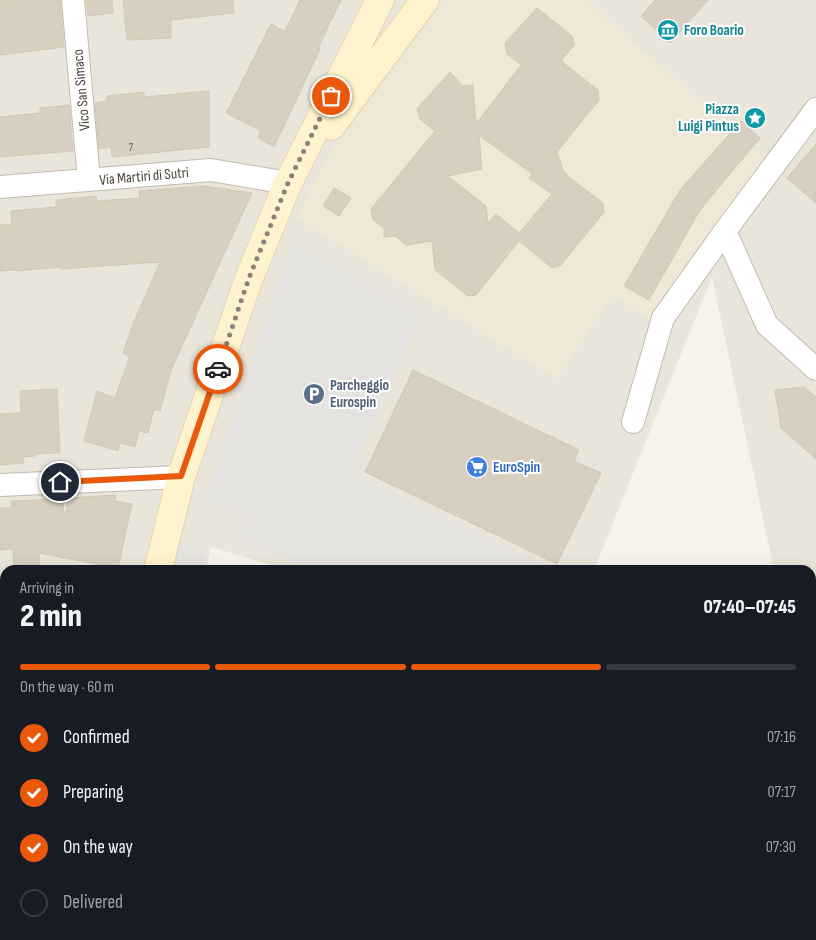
<!DOCTYPE html>
<html lang="en">
<head>
<meta charset="utf-8">
<style>
	body { margin:0; font-family:"Sofia Sans Condensed",sans-serif; background:#242831; color:#f1f3f6; height:100vh; display:flex; flex-direction:column; font-size:19px; white-space:nowrap }
	* { box-sizing:border-box; margin:0 }
	p { font-size:16px; color:#9ea1a6 }
	.icon { flex:none; width:28px; height:28px; fill:none; stroke:currentColor; stroke-width:2; stroke-linecap:round; stroke-linejoin:round }
	.map { position:relative; flex:1; overflow:hidden }
	.drawer { position:absolute; left:0px; top:565px; width:816px; height:375px; display:flex; flex-direction:column; background:#171b24; border-radius:15px 15px 0 0; box-shadow:0 5px 20px #0002 }
	.drawer>* { flex:none }
	.pin { position:absolute; display:grid; place-items:center; width:42px; height:42px; color:#fff; margin:-21px; border:2px solid #fff; border-radius:50%; box-shadow:0 1px 5px #0007 }
	.courier { position:absolute; display:grid; place-items:center; width:50px; height:50px; margin:-25px; border:4px solid #ea580c; border-radius:50%; background:#fff; color:#222; box-shadow:0 1px 6px #0007 }
	.summary em { font-style:normal; font-weight:800 }
	.summary div { display:flex; flex-direction:column-reverse }
	.summary { display:flex; align-items:center; justify-content:space-between; height:85px; padding:0 20px }
	h1 { font-size:32px; font-weight:800; line-height:38px }
	.bar { display:grid; grid-template-columns:repeat(4,1fr); gap:8px 5px; align-content:center; height:60px; padding:0 20px }
	.bar i { height:6px; border-radius:4px; background:#363941 }
	.bar .active { background:#ea580c }
	.bar p { grid-column:span 4 }
	ol { padding:0 20px; list-style:none }
	li { display:flex; align-items:center; gap:15px; height:55px }
	li p { margin-inline-start:auto }
	li .icon { padding:5px; border-radius:50%; background:#ea580c; color:#fff; stroke-width:4 }
	li:last-child { color:#9ea1a6 }
	li i { width:28px; height:28px; border:2px solid #363941; border-radius:50% }
	.map>svg:first-child { display:block }
	.residential { fill:#eae5da }
	.education { fill:#efe8d6 }
	.parking { fill:#e5e3e0 }
	.building { fill:#d8cfc1; stroke:#d3c7b4; fill-rule:evenodd }
	.lines { fill:none; stroke-linecap:round; stroke-linejoin:round }
	.minor-casing { stroke:#c2bbae; stroke-width:24 }
	.tertiary-casing { stroke:#c2bbae; stroke-width:29 }
	.secondary-casing { stroke:#d6c79b; stroke-width:29 }
	.minor { stroke:#fff; stroke-width:22 }
	.tertiary { stroke:#fff; stroke-width:28 }
	.secondary { stroke:#fff3cd; stroke-width:28 }
	.rail { stroke:#9a9a9a; stroke-width:4; stroke-dasharray:6 6; stroke-linecap:butt }
	.done { stroke:#878178; stroke-width:5; stroke-dasharray:0 9 }
	.route { stroke:#ea580c; stroke-width:6 }
	.labels { text-anchor:middle; stroke-width:4; stroke-linejoin:round; paint-order:stroke }
	.number-label { font-size:12px; fill:#6e675b }
	.culture-label { font-size:15px; font-weight:bold; fill:#0d838f; stroke:#fff; text-anchor:start }
	.street-label { font-size:15px; fill:#4b4439; stroke:#fff }
	.service-label { font-size:15px; font-weight:bold; fill:#4e5e75; stroke:#fff; text-anchor:start }
	.shop-label { font-size:15px; font-weight:bold; fill:#366cbe; stroke:#fff; text-anchor:start }
</style>
</head>
<body>
<div class="map">
<svg width="816" height="940" viewBox="0 0 816 940">
	<rect width="100%" height="100%" fill="#f6f3ec"/>
	<path class="residential" d="M0 0H816V649H811V570H774L712 277 594 570H288L211 547 206 570H5V935H83L75 940H0Z"/>
	<path class="education" d="M444 0H586L764 158 652 321 612 295 557 379 296 218 335 145Z"/>
	<path class="parking" d="M293 242 421 315 349 473 556 570H319L238 539 247 517 207 500Z
		M178 542 206 549 201 570H171Z"/>
	<path class="building" d="M0 0H60L64 47 0 55Z
		M86 0H112L113 13 88 16Z
		M123 0H233L234 13 171 20V38L127 40Z
		M300 0H341L318 48 320 49 274 147 258 138 261 131 226 113 271 24 285 31Z
		M655 0H708L670 43 641 16Z
		M537 8 572 36 574 45 561 61 598 90 599 100 557 152 563 170 570 178 603 203 604 212 561 265 552 268 519 241 476 295 468 296 435 270 432 241 406 245 395 236 384 237V228L373 220 371 209 435 131 420 119 417 109 450 72 463 86 473 85 476 124 521 65 507 54 505 43ZM479 135 532 174 529 178 552 194 519 233 496 214 488 223 486 206 448 176 482 169Z
		M209 91V147L112 157 111 147 99 149 95 103 107 101V96L144 92V97Z
		M69 105 73 151 0 157V117L40 113V108Z
		M741 121 760 138 700 210 649 300 624 286 680 190Z
		M816 144V203L787 178Z
		M204 186 252 193 171 370 160 411 154 409 148 433 139 431 135 447 120 443 118 451 84 441 97 391 115 398 130 356 123 353 133 324 160 262 61 269V267L16 271V270L0 271V225L12 224 11 211 56 207V200L96 196 97 201 140 198 139 191Z
		M334 188 351 198 339 216 323 206Z
		M413 370 579 450 574 461 601 473 557 564 365 472Z
		M804 387 816 397V459L781 428 775 390Z
		M57 389 60 453 35 454V456L23 457 24 463 0 465V414L21 413 20 391Z
		M116 495 115 501 132 504 118 568 39 553 40 570H14L13 549 0 550V508H11V501L63 499 64 518 69 498Z"/>
	<g class="lines">
		<g class="minor-casing">
			<path id="minor" d="M73 0 89 180
				M0 187 211 170 288 183
				M725 231 767 325 816 369
				M633 422 663 318 725 231 816 109
				M0 485 181 477"/>
		</g>
		<g class="tertiary-casing">
			<path id="tertiary" d="M49 940 56 935"/>
		</g>
		<g class="secondary-casing">
			<path id="secondary" d="M331 126 425 0
				M158 570 181 477 249 278 288 183 380 0
				M95 935 96 940"/>
		</g>
		<use href="#minor" class="minor"/>
		<use href="#tertiary" class="tertiary"/>
		<use href="#secondary" class="secondary"/>
		<path class="rail" d="M811 693 816 692
			M159 940 167 935"/>
	</g>
	<g class="lines">
		<path class="done" d="M218 369 249 278 288 183 331 96"/>
		<path class="route" d="M60 482 181 476 218 369"/>
	</g>
	<defs>
		<g id="museum-disc" transform="scale(1.125)"><circle r="9.5" fill="#0f9aa8" stroke="#fff"/><path d="M0-6L6-3V-2H-6V-3ZM-5-1h2V3h-2ZM-1-1h2V3h-2ZM3-1h2V3H3ZM-6 4H6V6H-6Z" fill="#fff"/></g>
		<g id="sight-disc" transform="scale(1.125)"><circle r="9.5" fill="#0f9aa8" stroke="#fff"/><path d="M0-6L1.8-2.2L6-1.7L2.9 1.2L3.7 5.4L0 3.3L-3.7 5.4L-2.9 1.2L-6-1.7L-1.8-2.2Z" fill="#fff"/></g>
		<g id="parking-disc" transform="scale(1.125)"><circle r="9.5" fill="#5c6f8a" stroke="#fff"/><path d="M-3.5-5.5H1a3.5 3.5 0 0 1 0 7H-1V5.5H-3.5ZM-1-3.4V-.6H.8a1.4 1.4 0 0 0 0-2.8Z" fill="#fff"/></g>
		<g id="supermarket-disc" transform="scale(1.125)"><circle r="9.5" fill="#3f7fe0" stroke="#fff"/><path d="M-6-5.5h2.5l.6 2H6L4.5 2H-2.5L-4.4-4H-6ZM-1.5 3.2a1.3 1.3 0 1 0 .1 0ZM3 3.2a1.3 1.3 0 1 0 .1 0Z" fill="#fff"/></g>
	</defs>
	<g fill-rule="evenodd">
		<use href="#museum-disc" x="668" y="30"/>
		<use href="#sight-disc" x="755" y="118"/>
		<use href="#parking-disc" x="314" y="394"/>
		<use href="#supermarket-disc" x="477" y="467"/>
	</g>
	<g class="labels">
		<g class="number-label">
			<text x="131" y="151">7</text>
		</g>
		<g class="culture-label">
			<text x="684" y="35">Foro Boario</text>
			<text x="739" y="114" text-anchor="end">Piazza<tspan x="739" dy="17">Luigi Pintus</tspan></text>
		</g>
		<g class="street-label">
			<text transform="translate(81 90) rotate(-95)" y="5">Vico San Simaco</text>
			<text transform="translate(144 176) rotate(-5)" y="5">Via Martiri di Sutri</text>
		</g>
		<g class="service-label">
			<text x="330" y="390">Parcheggio<tspan x="330" dy="17">Eurospin</tspan></text>
		</g>
		<g class="shop-label">
			<text x="493" y="472">EuroSpin</text>
		</g>
	</g>
</svg>
<div class="pin" style="left:331px;top:96px;background:#ea580c"><svg class="icon" aria-label="bag" viewBox="0 0 24 24"><path d="M5 8h14l-1 12H6zM9 8a3 3 0 0 1 6 0"/></svg></div>
<div class="pin" style="left:60px;top:482px;background:#1f2937"><svg class="icon" aria-label="home" viewBox="0 0 24 24"><path d="M3 11l9-7 9 7M6 9v11h12V9"/></svg></div>
<div class="courier" style="left:218px;top:369px"><svg class="icon" aria-label="car" viewBox="0 0 24 24"><path d="M5 17H2v-5l4-1 3-4h7l3 4 3 1v5h-3M9 17h6M6 11h13"/><circle cx="7" cy="17" r="2"/><circle cx="17" cy="17" r="2"/></svg></div>
<section class="drawer">
<div class="summary"><div><h1>2 min</h1><p>Arriving in</p></div><em>07:40–07:45</em></div>
<div class="bar"><i class="active"></i><i class="active"></i><i class="active"></i><i></i><p>On the way · 60 m</p></div>
<ol>
<li><svg class="icon" aria-label="check" viewBox="0 0 24 24"><path d="M5 12l5 5 9-10"/></svg>Confirmed<p>07:16</p></li>
<li><svg class="icon" aria-label="check" viewBox="0 0 24 24"><path d="M5 12l5 5 9-10"/></svg>Preparing<p>07:17</p></li>
<li><svg class="icon" aria-label="check" viewBox="0 0 24 24"><path d="M5 12l5 5 9-10"/></svg>On the way<p>07:30</p></li>
<li><i></i>Delivered</li>
</ol>
</section>
</div>
</body>
</html>
